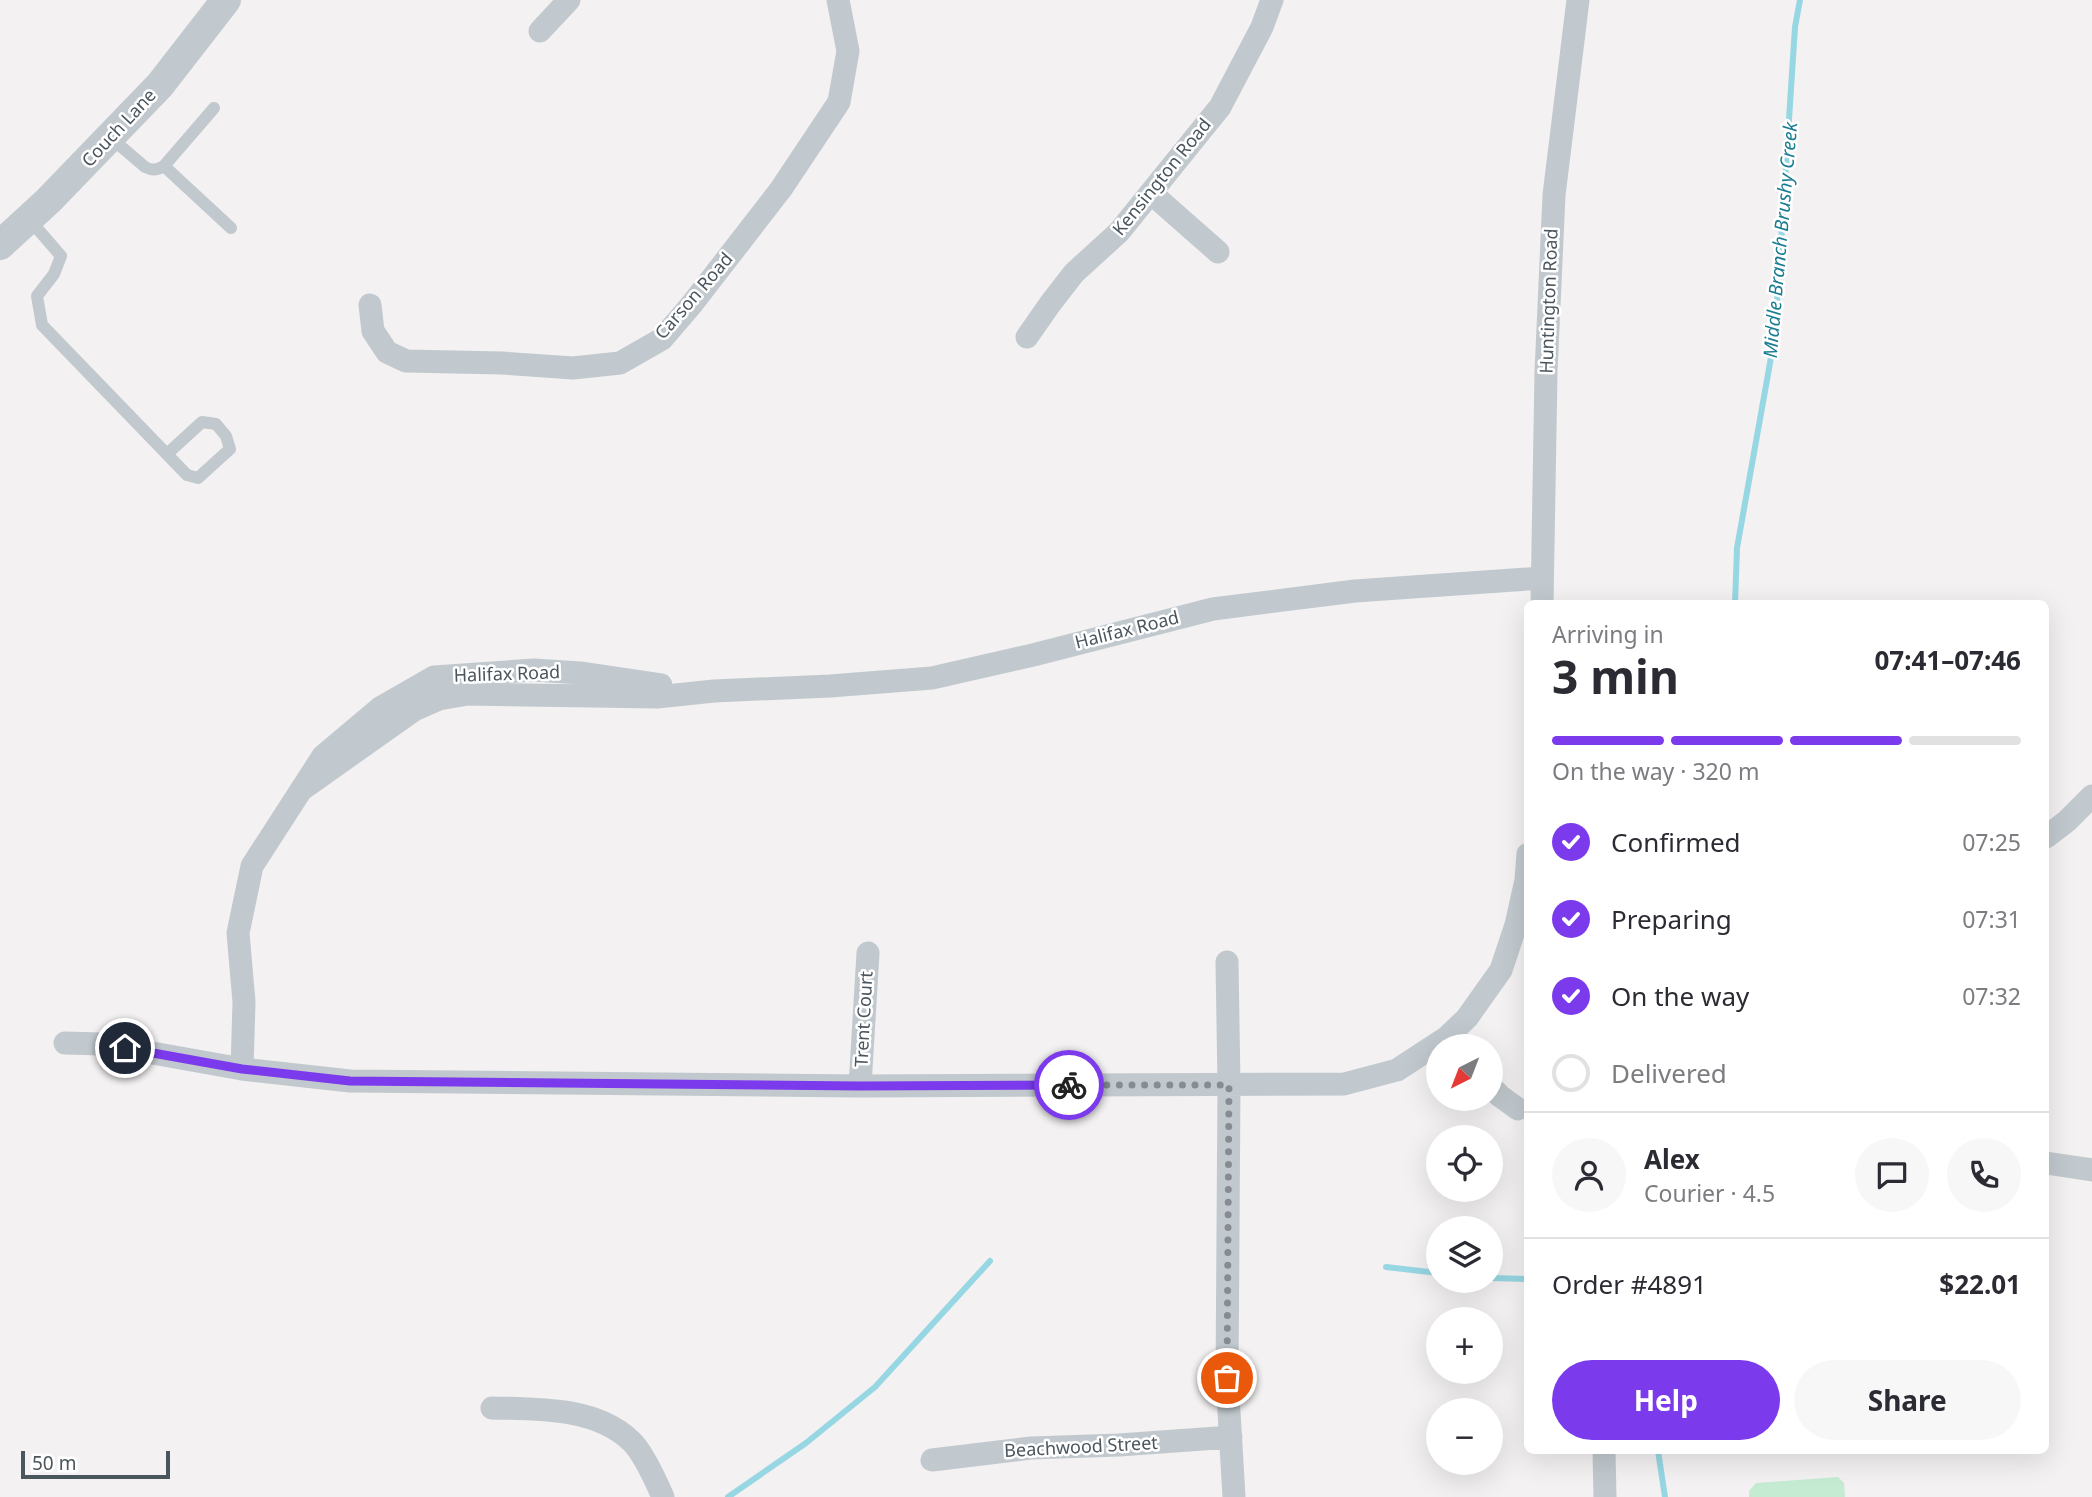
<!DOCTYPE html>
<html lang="en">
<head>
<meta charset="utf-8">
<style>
	body { margin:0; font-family:"Noto Sans",sans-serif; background:#f7f7f7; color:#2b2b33; height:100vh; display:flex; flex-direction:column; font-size:26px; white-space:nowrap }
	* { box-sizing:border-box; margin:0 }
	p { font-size:23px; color:#7c7c81 }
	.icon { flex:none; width:38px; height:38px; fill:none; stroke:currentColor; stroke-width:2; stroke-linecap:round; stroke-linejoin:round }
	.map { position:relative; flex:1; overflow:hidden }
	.details { position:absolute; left:1524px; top:600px; width:525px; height:854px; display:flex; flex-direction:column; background:#fff; border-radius:10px; box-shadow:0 7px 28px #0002 }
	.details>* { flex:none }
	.needle { width:46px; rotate:222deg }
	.fabs { position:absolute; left:1426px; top:1034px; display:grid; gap:14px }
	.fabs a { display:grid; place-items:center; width:77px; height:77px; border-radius:50%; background:#fff; box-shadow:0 7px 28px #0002; font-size:35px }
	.scale { position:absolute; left:21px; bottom:18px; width:149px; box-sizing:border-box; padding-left:7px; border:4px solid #4b555d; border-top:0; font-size:19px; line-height:24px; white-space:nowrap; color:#4b555d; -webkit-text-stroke:5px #fff; paint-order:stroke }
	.pin { position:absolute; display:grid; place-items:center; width:60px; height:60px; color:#fff; margin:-30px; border:4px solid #fff; border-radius:50%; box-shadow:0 2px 7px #0007 }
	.courier { position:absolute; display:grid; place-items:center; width:70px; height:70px; margin:-35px; border:5px solid #7c3aed; border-radius:50%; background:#fff; color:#222; box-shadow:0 2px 9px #0007 }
	.overview em { font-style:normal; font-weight:700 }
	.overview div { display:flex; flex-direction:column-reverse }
	.overview { display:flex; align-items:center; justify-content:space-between; height:119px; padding:0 28px }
	h1 { font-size:46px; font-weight:700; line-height:52px }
	.bar { display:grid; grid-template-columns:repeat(4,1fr); gap:10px 7px; align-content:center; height:84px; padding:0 28px }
	.bar i { height:9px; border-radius:5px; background:#e1e1e2 }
	.bar .active { background:#7c3aed }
	.bar p { grid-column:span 4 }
	.line { display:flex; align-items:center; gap:18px; padding:0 28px; border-top:2px solid #e1e1e2 }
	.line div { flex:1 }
	.round { display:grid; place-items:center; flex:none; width:74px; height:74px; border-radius:37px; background:#f7f7f7 }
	ol { padding:0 28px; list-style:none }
	li { display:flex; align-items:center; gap:21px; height:77px }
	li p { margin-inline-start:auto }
	li .icon { padding:7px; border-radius:50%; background:#7c3aed; color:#fff; stroke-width:4 }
	li:last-child { color:#7c7c81 }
	li i { width:38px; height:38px; border:4px solid #e1e1e2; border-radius:50% }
	.cta { display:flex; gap:14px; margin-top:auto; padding:14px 28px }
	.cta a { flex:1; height:80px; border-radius:42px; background:#7c3aed; color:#fff; font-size:28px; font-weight:700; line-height:80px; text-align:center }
	.cta a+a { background:#f7f7f7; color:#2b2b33 }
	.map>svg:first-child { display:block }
	.green { fill:#c5ecd2 }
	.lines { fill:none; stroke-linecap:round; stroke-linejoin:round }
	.stream { stroke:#97d7e4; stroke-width:6 }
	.service { stroke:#c1c9ce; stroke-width:12 }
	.minor { stroke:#c1c9ce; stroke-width:23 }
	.tertiary { stroke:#c1c9ce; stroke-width:30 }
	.done { stroke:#868c91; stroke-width:7; stroke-dasharray:0 12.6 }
	.route { stroke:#7c3aed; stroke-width:9 }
	.labels { text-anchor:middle; stroke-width:5; stroke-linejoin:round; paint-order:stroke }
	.street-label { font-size:18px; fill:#4b555d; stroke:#fff }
	.water-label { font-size:19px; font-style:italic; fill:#1a7d91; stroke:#fff }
</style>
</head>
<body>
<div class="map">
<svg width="2092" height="1497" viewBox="0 0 2092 1497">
	<rect width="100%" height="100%" fill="#f3f1f1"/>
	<path class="green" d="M1838 1477 1844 1483 1845 1497H1749V1491L1756 1483Z"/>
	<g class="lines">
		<path class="stream" d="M1735 604 1737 548 1775 335 1795 27 1800 0
			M1386 1267 1438 1273
			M1491 1278 1528 1279
			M1658 1451 1665 1497
			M728 1497 806 1443 875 1387 990 1261"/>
		<path class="service" d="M111 138 145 167C153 171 157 170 164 166L214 108
			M164 166 231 228
			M29 219 61 256 54 274 37 296 42 325 187 475 198 478 230 449 226 436 216 424 202 422 167 454"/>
		<path class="minor" d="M540 31 569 0
			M1151 193 1218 252
			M370 305 373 331 387 352 406 361 502 363 573 368 620 363 662 339 692 304 781 189 839 102 848 51 838 0
			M1027 337 1050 304 1074 273 1119 232 1220 107 1262 27 1272 0
			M1542 604 1546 372 1554 195 1578 0
			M301 790 414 710 439 699 468 694 657 697 714 691 830 686 932 678 1033 655 1213 609 1355 591 1542 578
			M2046 837 2067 821 2092 796
			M1227 962 1229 1085 1227 1378 1234 1497
			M65 1043 102 1044 242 1069 350 1081 860 1086 1344 1084 1397 1070 1446 1038 1467 1018 1501 970 1516 925 1526 880 1528 854
			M242 1069 244 1002 238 933 252 866 323 756 380 708 434 677 534 670 580 673 661 685
			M860 1086 868 953
			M1491 1087 1500 1096 1518 1109
			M2046 1163 2092 1170
			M492 1408C537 1409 596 1407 631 1441 643 1452 656 1481 663 1497
			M1604 1451 1605 1497
			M932 1460 1031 1448 1119 1445 1231 1437"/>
		<path class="tertiary" d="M0 245 48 201 160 85 226 0"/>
	</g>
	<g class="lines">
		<path class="done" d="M1069 1085H1229L1227 1378"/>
		<path class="route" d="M125 1048 242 1069 350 1081 860 1086 1069 1085"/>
	</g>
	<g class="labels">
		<g class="street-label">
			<text transform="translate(119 128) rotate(-47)" y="6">Couch Lane</text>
			<text transform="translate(1162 177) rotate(-51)" y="6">Kensington Road</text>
			<text transform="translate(694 296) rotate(-49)" y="6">Carson Road</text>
			<text transform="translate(1549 301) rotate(-88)" y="6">Huntington Road</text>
			<text transform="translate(1127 630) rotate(-14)" y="6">Halifax Road</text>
			<text transform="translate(507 674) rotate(-2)" y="6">Halifax Road</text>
			<text transform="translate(864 1019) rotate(-87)" y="6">Trent Court</text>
			<text transform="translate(1081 1447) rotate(-3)" y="6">Beachwood Street</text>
		</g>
		<g class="water-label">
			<text transform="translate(1780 240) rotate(-85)" y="7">Middle Branch Brushy Creek</text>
		</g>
	</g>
</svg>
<div class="fabs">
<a><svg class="needle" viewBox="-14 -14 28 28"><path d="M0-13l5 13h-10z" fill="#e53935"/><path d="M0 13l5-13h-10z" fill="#7c7c81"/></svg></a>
<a><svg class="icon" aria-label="locate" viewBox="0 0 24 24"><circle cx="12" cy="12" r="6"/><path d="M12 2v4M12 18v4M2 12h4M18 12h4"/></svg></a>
<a><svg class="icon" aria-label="layers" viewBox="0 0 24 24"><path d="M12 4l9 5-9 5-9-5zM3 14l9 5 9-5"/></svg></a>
<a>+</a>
<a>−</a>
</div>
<div class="scale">50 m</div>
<div class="pin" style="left:1227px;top:1378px;background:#ea580c"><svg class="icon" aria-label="bag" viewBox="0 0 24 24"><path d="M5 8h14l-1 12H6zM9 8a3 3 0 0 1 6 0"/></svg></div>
<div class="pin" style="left:125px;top:1048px;background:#1f2937"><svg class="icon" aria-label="home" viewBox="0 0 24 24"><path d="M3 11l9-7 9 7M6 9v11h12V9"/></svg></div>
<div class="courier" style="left:1069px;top:1085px"><svg class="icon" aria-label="bike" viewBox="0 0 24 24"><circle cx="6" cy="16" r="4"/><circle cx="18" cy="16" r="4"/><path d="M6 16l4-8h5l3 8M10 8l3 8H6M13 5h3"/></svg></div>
<section class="details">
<div class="overview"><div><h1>3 min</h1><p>Arriving in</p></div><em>07:41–07:46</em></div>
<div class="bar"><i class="active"></i><i class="active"></i><i class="active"></i><i></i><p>On the way · 320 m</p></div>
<ol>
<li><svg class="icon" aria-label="check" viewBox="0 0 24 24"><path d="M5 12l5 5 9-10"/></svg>Confirmed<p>07:25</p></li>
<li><svg class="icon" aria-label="check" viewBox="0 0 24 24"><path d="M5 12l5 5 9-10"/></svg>Preparing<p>07:31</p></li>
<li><svg class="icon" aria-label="check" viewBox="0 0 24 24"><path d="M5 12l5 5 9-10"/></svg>On the way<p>07:32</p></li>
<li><i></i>Delivered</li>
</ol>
<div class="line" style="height:126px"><a class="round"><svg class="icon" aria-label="person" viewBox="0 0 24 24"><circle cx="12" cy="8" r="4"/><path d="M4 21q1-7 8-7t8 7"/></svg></a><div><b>Alex</b><p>Courier · 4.5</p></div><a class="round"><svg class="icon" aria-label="chat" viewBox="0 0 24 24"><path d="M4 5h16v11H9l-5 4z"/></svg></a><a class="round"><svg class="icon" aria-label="phone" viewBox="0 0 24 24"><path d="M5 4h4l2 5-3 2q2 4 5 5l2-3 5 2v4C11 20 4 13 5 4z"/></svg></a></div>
<div class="line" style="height:91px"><div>Order #4891</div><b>$22.01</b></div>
<div class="cta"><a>Help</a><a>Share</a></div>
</section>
</div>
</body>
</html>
